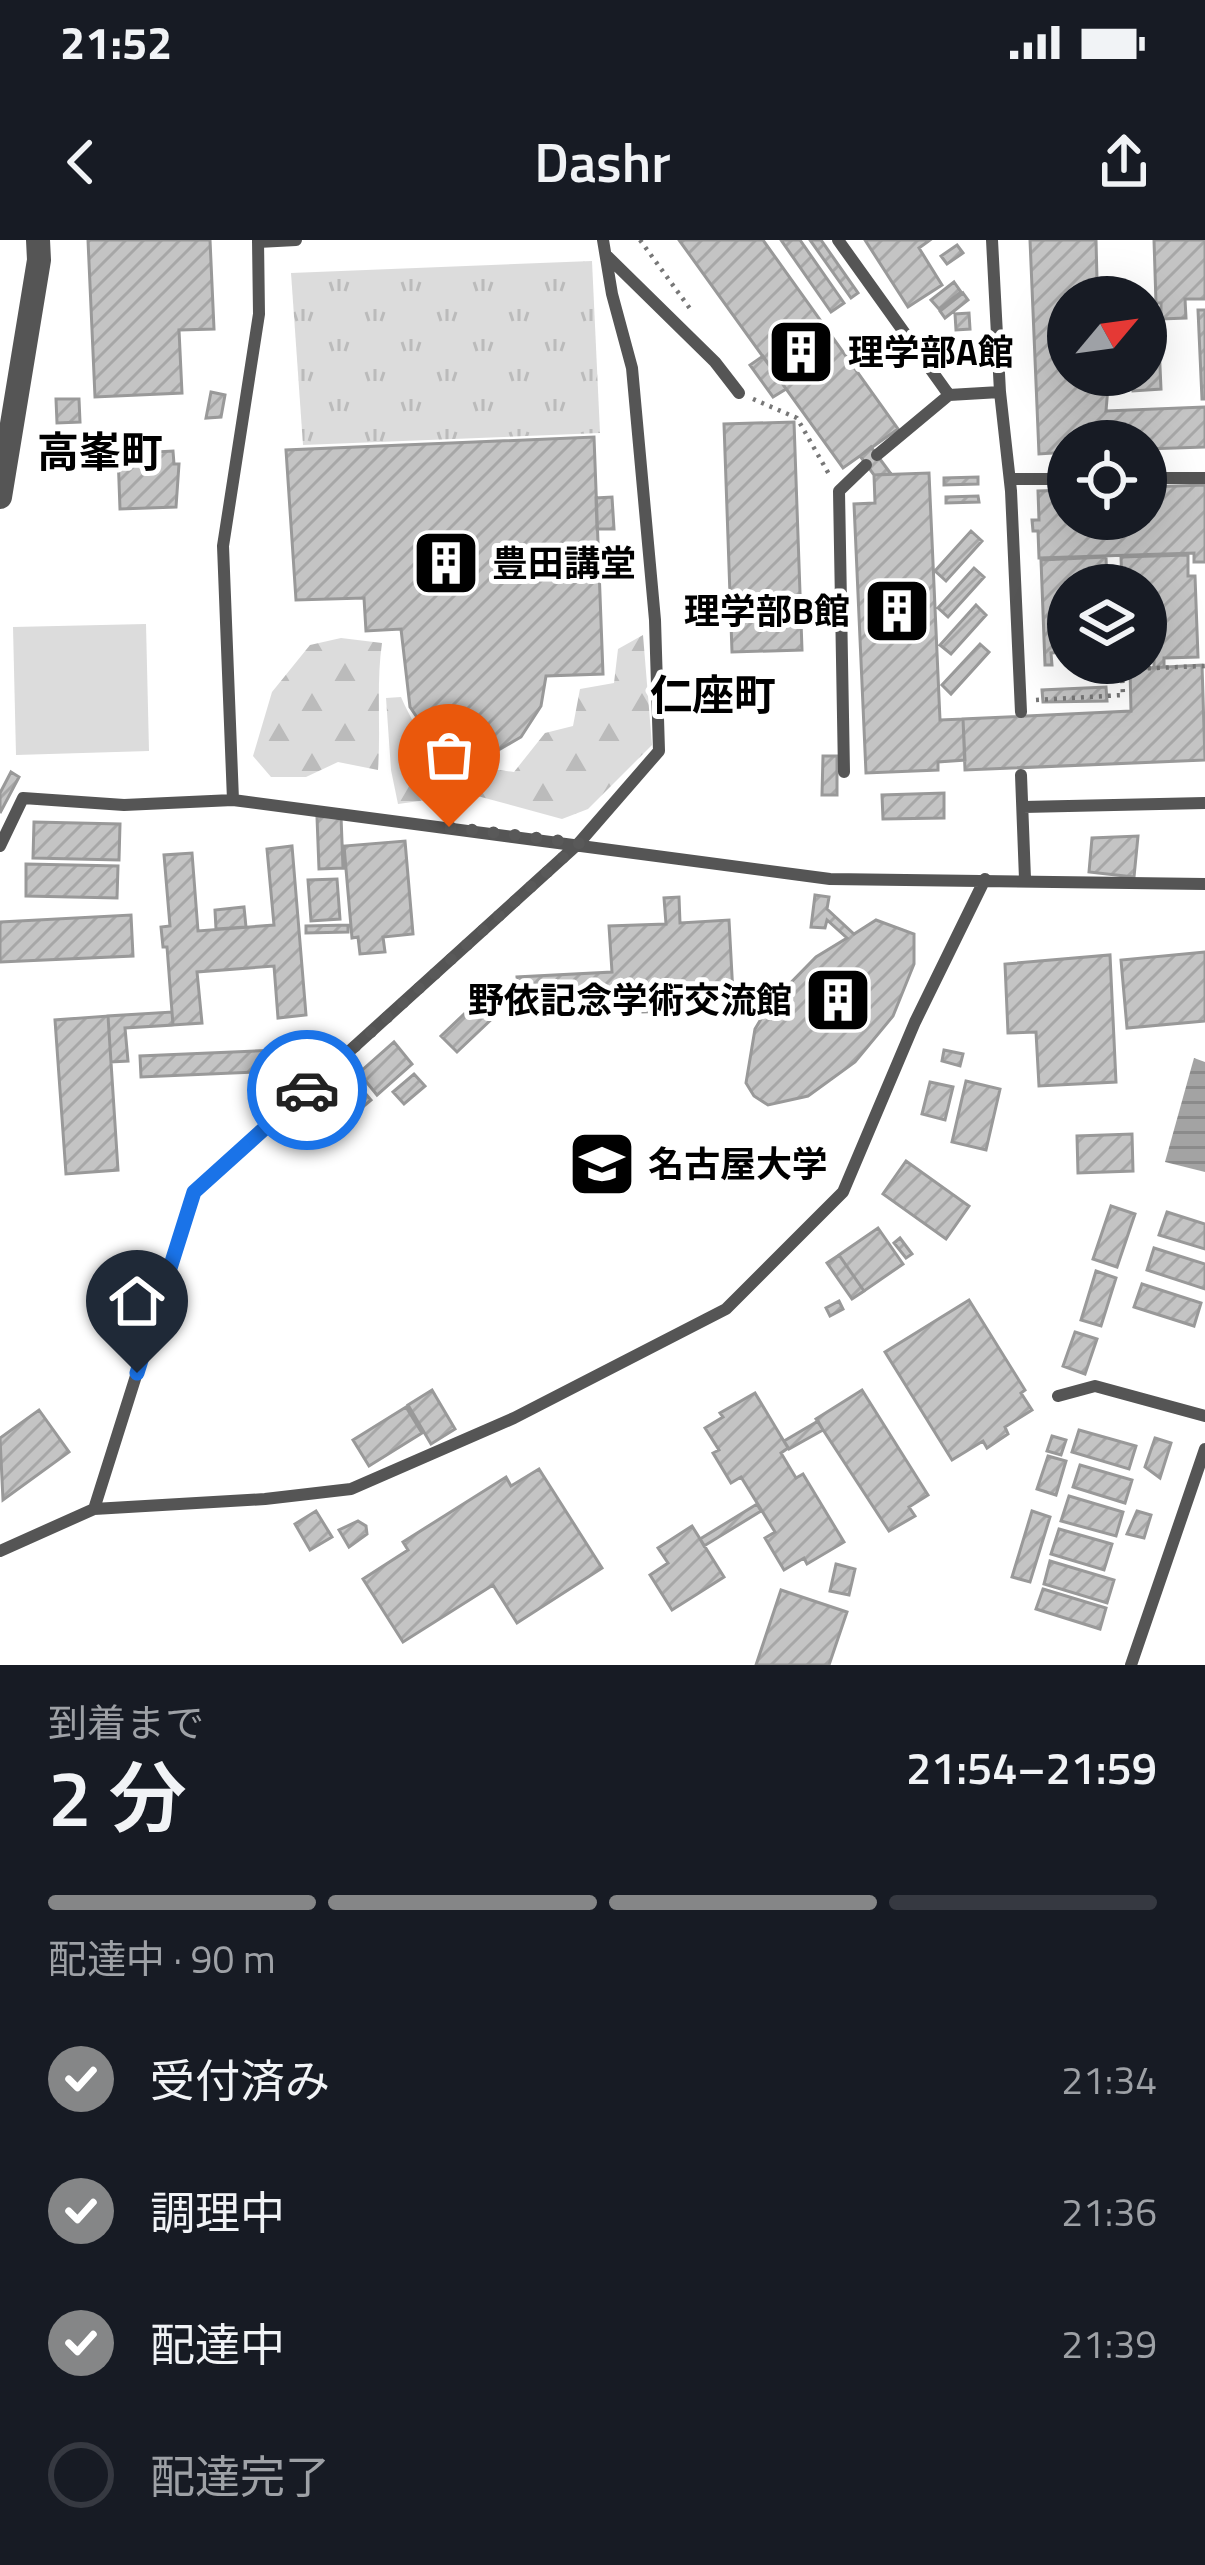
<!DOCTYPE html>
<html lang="ja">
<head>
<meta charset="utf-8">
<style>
	body { margin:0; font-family:"Titillium Web","Noto Sans JP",sans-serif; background:#20242c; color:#f1f3f6; height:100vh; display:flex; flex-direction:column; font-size:45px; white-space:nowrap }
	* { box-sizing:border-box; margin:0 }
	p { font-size:39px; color:#9ea1a6 }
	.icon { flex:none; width:66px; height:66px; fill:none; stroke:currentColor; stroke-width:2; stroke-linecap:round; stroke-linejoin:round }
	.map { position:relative; height:1425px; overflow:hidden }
	.drawer { display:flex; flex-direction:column; background:#171b24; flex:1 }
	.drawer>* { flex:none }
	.needle { width:78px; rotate:61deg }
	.fabs { position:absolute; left:1047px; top:36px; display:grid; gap:24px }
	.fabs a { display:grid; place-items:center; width:120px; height:120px; border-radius:50%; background:#171b24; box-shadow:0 12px 48px #0002; font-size:60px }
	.pin { position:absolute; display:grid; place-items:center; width:102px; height:102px; color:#fff; margin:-123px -51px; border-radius:50% 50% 50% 0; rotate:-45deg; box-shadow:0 0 12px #0007 }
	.pin .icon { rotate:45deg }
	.courier { position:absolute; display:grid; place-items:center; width:120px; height:120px; margin:-60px; border:9px solid #1a73e8; border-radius:50%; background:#fff; color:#222; box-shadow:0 3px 15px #0007 }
	.summary em { font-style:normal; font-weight:600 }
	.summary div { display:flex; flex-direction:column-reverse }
	.summary { display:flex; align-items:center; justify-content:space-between; height:204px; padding:0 48px }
	h1 { font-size:78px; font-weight:600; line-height:90px }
	.bar { display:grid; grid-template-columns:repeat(4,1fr); gap:18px 12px; align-content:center; height:144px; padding:0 48px }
	.bar i { height:15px; border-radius:9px; background:#363941 }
	.bar .current { background:#858687 }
	.bar p { grid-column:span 4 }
	ol { padding:0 48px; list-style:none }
	li { display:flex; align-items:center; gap:36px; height:132px }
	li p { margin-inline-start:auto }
	li .icon { padding:12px; border-radius:50%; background:#858687; color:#fff; stroke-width:4 }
	li:last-child { color:#9ea1a6 }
	li i { width:66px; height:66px; border:6px solid #363941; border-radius:50% }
	.status { display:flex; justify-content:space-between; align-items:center; height:84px; padding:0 60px; background:#171b24; direction:ltr }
	.status svg { height:33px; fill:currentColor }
	header { display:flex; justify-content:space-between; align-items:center; height:156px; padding:0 48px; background:#171b24; font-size:54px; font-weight:600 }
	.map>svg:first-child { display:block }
	.grass { fill:url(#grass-tufts) }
	.forest { fill:url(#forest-firs) }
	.garden { fill:#dcdcdc }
	.water { fill:url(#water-rules) }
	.building { fill:url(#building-hatch); stroke:#999; stroke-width:3 }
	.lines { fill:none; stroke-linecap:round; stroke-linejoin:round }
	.path { stroke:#777; stroke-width:4.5; stroke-dasharray:3 6; stroke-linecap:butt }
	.service { stroke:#555; stroke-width:12 }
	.tertiary { stroke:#555; stroke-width:24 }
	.done { stroke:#595959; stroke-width:12; stroke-dasharray:0 21.6 }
	.route { stroke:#1a73e8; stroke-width:15 }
	.labels { text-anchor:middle; stroke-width:10; stroke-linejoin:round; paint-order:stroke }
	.poi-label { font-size:36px; font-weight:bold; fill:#000; stroke:#fff; text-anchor:start }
	.quarter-label { font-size:42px; font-weight:bold; fill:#000; stroke:#fff }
</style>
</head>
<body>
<div class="status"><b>21:52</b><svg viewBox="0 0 49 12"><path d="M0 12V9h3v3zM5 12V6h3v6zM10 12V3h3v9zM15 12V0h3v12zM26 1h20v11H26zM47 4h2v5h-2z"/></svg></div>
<header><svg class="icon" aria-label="back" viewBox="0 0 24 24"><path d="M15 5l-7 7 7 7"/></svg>Dashr<svg class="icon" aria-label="share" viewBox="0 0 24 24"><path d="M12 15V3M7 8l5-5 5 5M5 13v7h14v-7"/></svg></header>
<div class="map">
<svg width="1205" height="1425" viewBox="0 0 1205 1425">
	<defs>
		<pattern id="grass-tufts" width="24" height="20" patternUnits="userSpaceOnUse" patternTransform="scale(3)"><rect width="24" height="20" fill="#dcdcdc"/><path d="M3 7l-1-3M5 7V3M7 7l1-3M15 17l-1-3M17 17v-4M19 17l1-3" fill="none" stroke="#bbb"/></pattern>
		<pattern id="forest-firs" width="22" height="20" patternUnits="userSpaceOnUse" patternTransform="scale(3)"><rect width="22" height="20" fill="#dcdcdc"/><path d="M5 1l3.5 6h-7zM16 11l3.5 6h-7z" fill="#bbb"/></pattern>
		<pattern id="water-rules" width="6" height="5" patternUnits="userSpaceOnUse" patternTransform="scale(3)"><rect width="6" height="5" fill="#a3a3a3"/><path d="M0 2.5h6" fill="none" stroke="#8b8b8b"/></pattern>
		<pattern id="building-hatch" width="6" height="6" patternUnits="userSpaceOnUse" patternTransform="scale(3)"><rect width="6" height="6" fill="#c4c4c4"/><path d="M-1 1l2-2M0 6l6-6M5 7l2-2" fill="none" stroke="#a7a7a7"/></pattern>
	</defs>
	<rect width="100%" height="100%" fill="#fff"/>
	<path class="grass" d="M592 21 600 193 303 205 291 33Z"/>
	<path class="forest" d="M643 395 652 505 588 569 562 579 470 554 398 564 391 530 386 458 401 457C429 520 449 524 514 532L545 493 573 486 580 449 614 443 618 409Z
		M341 398 382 403C376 444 381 487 378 530L338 522 306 537H271L253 516 272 452 310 405Z"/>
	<path class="garden" d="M146 384 149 511 16 515 13 387Z"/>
	<path class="water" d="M1194 818 1205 822V932L1165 922Z"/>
	<path class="building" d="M88 0H210L214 89 179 90 182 153 95 157Z
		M679 0H763L898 189 843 228Z
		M781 0H800L844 63 831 72Z
		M810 0H821L858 53 851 58Z
		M865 0H930L919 8 942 45 908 67Z
		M1030 0H1096L1097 40H1104L1105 57H1068V135H1109L1106 171 1205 167V207L1146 209V201H1068V212L1039 214Z
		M1154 0H1205V59H1185L1186 78 1161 79V63H1156Z
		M957 5 963 13 947 24 941 16Z
		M954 42 961 52 939 69 931 60Z
		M963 53 968 60 945 78 940 71Z
		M1198 70H1205V159H1202Z
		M969 73 970 89 956 90 955 74Z
		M1159 104 1161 149 1133 151V135H1146V105Z
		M763 116 786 149 773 157 750 125Z
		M211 152 225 155 221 177 206 178Z
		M56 159H79L80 182 57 183Z
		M794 182 802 410 732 412 724 184Z
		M594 197 603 434 546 436 541 466 521 497 488 516H455L431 498 410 467 401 389 366 391 364 358 296 360 286 210Z
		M871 207 891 234 874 235 860 216Z
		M173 211 174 224H179L176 267 120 269 118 214Z
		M929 233 940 480 963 479 965 520 938 522V530L866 533 854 264 875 263 874 235Z
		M978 237V244L944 245V238Z
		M1205 245V322H1194V313L1039 318 1038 291H1033L1032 280H1039L1038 251 1068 250V279H1146V247Z
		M978 256 979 262 946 263V257Z
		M612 257 614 289H597L596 258Z
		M971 291 982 301 946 341 935 331Z
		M1188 315V336H1195L1198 417 1164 418V427L1154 428V419L1146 420V345H1122L1121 317Z
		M1106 317 1107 345H1068V423H1099L1065 424V412L1051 413 1052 425H1045L1041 320Z
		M974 328 984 337 948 377 938 368Z
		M976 365 986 375 951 414 940 405Z
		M980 404 989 412 951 454 942 445Z
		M1202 425 1205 520 965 530 963 479 1131 471 1130 429Z
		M1106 447 1107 461 1043 462 1042 450Z
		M823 516H837V555H822Z
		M11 532 19 537 0 573V553Z
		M944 553V578L883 579 882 555Z
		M341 576 343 628 319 629 317 577Z
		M34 582 120 584 119 620 33 618Z
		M1138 596 1134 637 1089 632 1092 598Z
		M405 601 413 694 383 697 385 712 360 714 358 697 352 698 344 606Z
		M292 606 306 775 278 778 274 726 197 732 202 783 173 785 167 707H163L161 687 170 686 164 615 192 613 198 691 274 685 267 609Z
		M26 624 118 626 117 658 26 656Z
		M337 639 340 679 311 681 308 640Z
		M815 655 829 657 827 669 854 694 876 680 914 694V724L893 776 855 822 808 856 768 865 754 856 746 843 755 789 770 764 816 717 847 698 827 680 825 688 811 687Z
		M679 657 680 683 729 680 733 754 665 757V771L643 772V767L627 768V759L519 764 517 737 612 732 609 686 666 684 664 658Z
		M244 667 246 687 216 689 215 670Z
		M131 675 133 716 0 722V682Z
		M348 685V692L306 693V686Z
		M1205 712V781L1127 788 1121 720Z
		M1110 715 1116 842 1039 846 1036 792 1008 793 1005 724Z
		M482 757 498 773 457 812 441 796Z
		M172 772 173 785 125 788 128 821 111 822 108 776Z
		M108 776 118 930 66 934 55 780Z
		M394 802 412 824 377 855 359 833Z
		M277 810 279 831 141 837 140 816Z
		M944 810 963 814 960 826 942 821Z
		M414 834 425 846 404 864 393 852Z
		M353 839 371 860 364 866 346 845Z
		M966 841 1000 849 986 910 952 902Z
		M930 842 953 847 945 880 922 874Z
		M1132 894 1133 931 1078 933 1077 896Z
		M906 921 969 966 946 999 883 954Z
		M1111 966 1135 974 1117 1027 1093 1019Z
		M1167 972 1205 984V1009L1159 995Z
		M878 988 903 1024 864 1051 839 1015Z
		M900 998 912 1014 906 1018 894 1003Z
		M1154 1008 1205 1024V1049L1147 1030Z
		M839 1015 864 1051 852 1059 827 1023Z
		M1096 1031 1116 1038 1101 1086 1081 1080Z
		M1142 1044 1201 1063 1194 1086 1134 1067Z
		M969 1060 1025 1150 1021 1153 1032 1170 1005 1187 1008 1194 987 1208 983 1201 952 1220 885 1112Z
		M839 1061 843 1069 830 1076 826 1068Z
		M1075 1092 1097 1099 1085 1134 1063 1126Z
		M432 1150 455 1189 431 1204 408 1165Z
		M862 1150 928 1255 909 1267 915 1276 889 1291 816 1179Z
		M755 1153 788 1208 781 1213 796 1238 803 1234 844 1302 807 1324 804 1318 784 1330 765 1298 775 1292 741 1237 731 1243 713 1213 719 1210 705 1188 723 1177 720 1173Z
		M406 1167 422 1193 369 1226 353 1200Z
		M39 1170 69 1212 3 1260 0 1198Z
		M818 1181 823 1190 789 1209 784 1201Z
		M1079 1190 1136 1206 1129 1229 1072 1212Z
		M1052 1196 1066 1200 1061 1215 1047 1211Z
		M1155 1198 1171 1203 1160 1238 1145 1227Z
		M1048 1216 1066 1221 1056 1255 1037 1249Z
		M1080 1225 1132 1240 1125 1263 1073 1247Z
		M539 1229 602 1328 517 1383 493 1345 403 1402 363 1339 408 1310 403 1302 506 1237 511 1246Z
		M1069 1256 1123 1272 1116 1296 1061 1281Z
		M757 1264 761 1271 704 1306 700 1299Z
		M316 1271 332 1297 310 1310 295 1284Z
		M1032 1271 1050 1277 1030 1342 1012 1337Z
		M1137 1271 1151 1275 1144 1298 1127 1294Z
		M358 1281 366 1286 367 1294 349 1307 339 1290Z
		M692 1286 724 1337 672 1370 650 1335 668 1323 658 1308Z
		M1059 1289 1112 1304 1104 1330 1051 1314Z
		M1050 1321 1114 1340 1107 1363 1044 1344Z
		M836 1324 855 1329 849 1355 830 1351Z
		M1043 1349 1106 1368 1100 1389 1036 1369Z
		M781 1350 847 1372 829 1425H756Z"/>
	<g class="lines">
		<path class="path" d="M640 0 691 70
			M753 159 797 178 830 236
			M1036 460 1123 455 1122 435 1130 429 1205 426"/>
		<path class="service" d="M838 0 949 155 1000 152
			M992 0 1000 152 1011 251 1021 472
			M258 2 296 0
			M606 15 715 122 739 153
			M877 215 949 155
			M1146 238H1205
			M1010 239H1068
			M844 532 839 251 866 225
			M1021 535 1025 639
			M233 560 223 306 259 74 258 0
			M1023 567 1205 563
			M0 606 23 558 124 565 233 560 830 639 1205 644
			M1058 1156 1095 1146 1205 1176
			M94 1269 194 952 579 603 659 511 655 380 632 128 612 54 603 0
			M0 1311 94 1269 265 1259 351 1249 514 1178 726 1069 843 952 915 782 985 639
			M1131 1425 1205 1209"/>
		<path class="tertiary" d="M0 257 39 20 38 0"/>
	</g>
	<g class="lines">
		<path class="done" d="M307 850 579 603 449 587"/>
		<path class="route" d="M137 1133 194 952 307 850"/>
	</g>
	<defs>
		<g id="building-square" transform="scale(3.45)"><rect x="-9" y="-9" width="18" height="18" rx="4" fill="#000" stroke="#fff"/><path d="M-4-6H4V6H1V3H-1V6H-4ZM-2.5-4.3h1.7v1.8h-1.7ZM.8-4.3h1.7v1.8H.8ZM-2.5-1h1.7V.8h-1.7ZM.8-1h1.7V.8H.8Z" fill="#fff"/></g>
		<g id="university-square" transform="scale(3.45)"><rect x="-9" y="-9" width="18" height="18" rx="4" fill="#000" stroke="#fff"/><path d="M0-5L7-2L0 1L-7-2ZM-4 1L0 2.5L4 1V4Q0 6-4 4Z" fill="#fff"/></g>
	</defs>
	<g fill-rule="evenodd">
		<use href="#building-square" x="801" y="112"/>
		<use href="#building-square" x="446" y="323"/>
		<use href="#building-square" x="897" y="371"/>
		<use href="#building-square" x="838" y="760"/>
		<use href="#university-square" x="602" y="924"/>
	</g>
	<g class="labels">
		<g class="poi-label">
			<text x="848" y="125">理学部A館</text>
			<text x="492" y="336">豊田講堂</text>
			<text x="850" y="384" text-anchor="end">理学部B館</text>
			<text x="792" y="773" text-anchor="end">野依記念学術交流館</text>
			<text x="648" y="937">名古屋大学</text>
		</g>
		<g class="quarter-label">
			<text x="100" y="227">高峯町</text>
			<text x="713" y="470">仁座町</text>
		</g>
	</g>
</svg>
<div class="fabs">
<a><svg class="needle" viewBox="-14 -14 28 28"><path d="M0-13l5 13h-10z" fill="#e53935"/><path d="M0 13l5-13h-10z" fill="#9ea1a6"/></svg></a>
<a><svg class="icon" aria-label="locate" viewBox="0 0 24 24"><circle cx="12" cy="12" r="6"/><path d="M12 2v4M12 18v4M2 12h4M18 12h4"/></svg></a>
<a><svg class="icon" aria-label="layers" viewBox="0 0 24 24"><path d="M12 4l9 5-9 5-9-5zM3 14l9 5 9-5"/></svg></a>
</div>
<div class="pin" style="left:449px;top:587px;background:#ea580c"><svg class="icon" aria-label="bag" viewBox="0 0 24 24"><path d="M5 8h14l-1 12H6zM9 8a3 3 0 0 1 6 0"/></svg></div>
<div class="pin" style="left:137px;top:1133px;background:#1f2937"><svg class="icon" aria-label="home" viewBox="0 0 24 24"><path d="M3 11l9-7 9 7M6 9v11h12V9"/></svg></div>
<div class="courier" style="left:307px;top:850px"><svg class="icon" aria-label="car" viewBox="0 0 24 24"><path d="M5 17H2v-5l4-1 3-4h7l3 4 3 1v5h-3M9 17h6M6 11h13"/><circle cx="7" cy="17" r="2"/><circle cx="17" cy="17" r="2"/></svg></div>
</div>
<section class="drawer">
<div class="summary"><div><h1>2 分</h1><p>到着まで</p></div><em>21:54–21:59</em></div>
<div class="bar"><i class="current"></i><i class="current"></i><i class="current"></i><i></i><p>配達中 · 90 m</p></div>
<ol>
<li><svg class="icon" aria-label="check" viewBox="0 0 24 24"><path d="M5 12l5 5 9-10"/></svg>受付済み<p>21:34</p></li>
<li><svg class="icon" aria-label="check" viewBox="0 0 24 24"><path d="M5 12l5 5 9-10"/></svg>調理中<p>21:36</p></li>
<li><svg class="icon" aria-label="check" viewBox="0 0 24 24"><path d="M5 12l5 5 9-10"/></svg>配達中<p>21:39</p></li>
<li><i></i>配達完了</li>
</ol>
</section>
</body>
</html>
